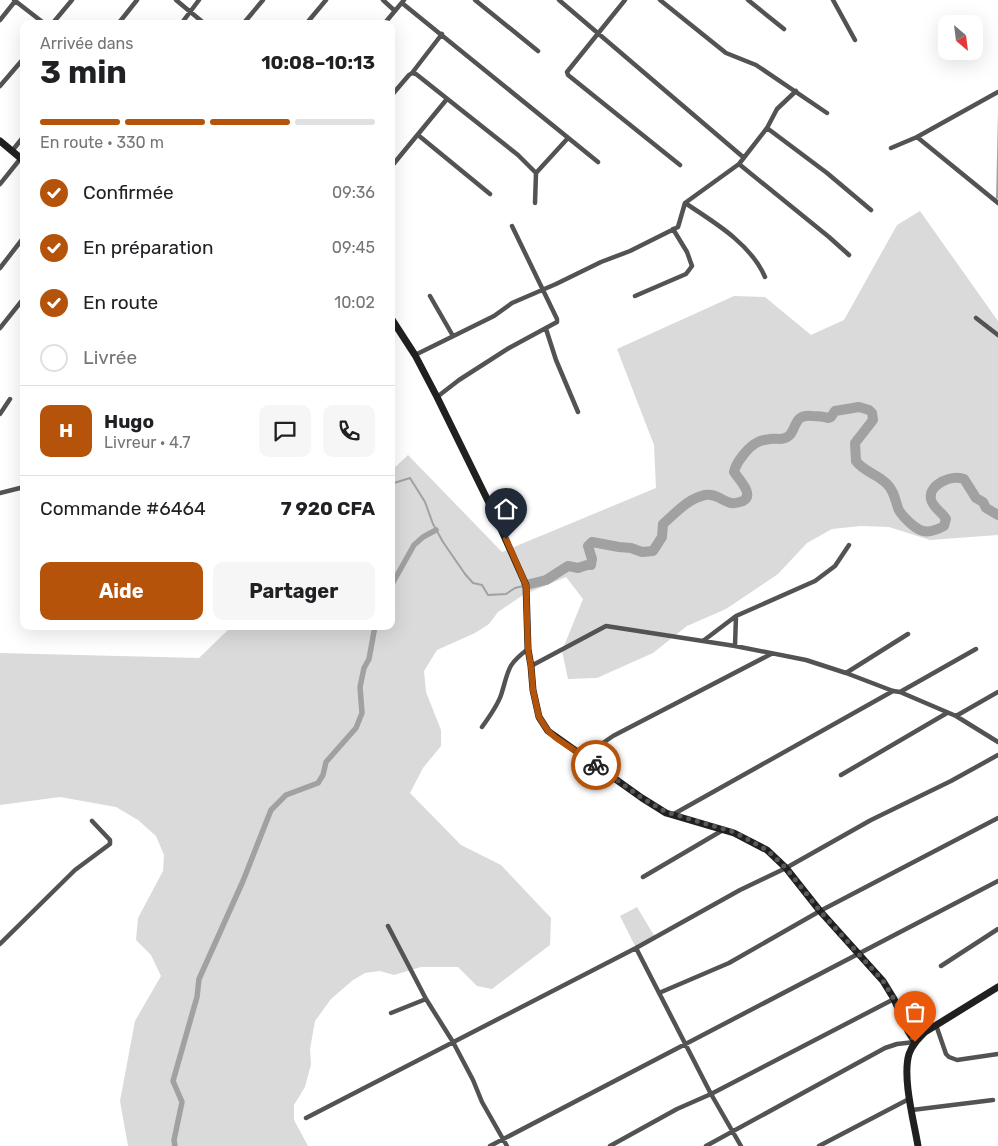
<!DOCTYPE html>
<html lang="fr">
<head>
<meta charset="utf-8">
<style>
	body { margin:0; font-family:Rubik,sans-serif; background:#f6f6f6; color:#202124; height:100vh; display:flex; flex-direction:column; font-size:19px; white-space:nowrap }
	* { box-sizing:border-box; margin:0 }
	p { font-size:16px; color:#757577 }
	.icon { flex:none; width:28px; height:28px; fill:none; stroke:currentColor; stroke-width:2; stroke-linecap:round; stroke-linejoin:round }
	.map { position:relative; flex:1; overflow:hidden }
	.sheet { position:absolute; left:20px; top:20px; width:375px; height:610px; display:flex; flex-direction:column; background:#fff; border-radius:10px; box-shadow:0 5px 20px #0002 }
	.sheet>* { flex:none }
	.needle { width:32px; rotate:152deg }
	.controls { position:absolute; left:938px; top:15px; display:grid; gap:10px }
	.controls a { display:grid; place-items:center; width:45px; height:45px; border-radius:10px; background:#fff; box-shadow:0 5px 20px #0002; font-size:25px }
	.pin { position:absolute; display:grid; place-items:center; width:42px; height:42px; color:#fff; margin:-51px -21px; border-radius:50% 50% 50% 0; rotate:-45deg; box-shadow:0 0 5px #0007 }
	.pin .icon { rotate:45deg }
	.courier { position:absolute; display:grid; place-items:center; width:50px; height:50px; margin:-25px; border:4px solid #b45309; border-radius:50%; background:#fff; color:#222; box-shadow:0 1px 6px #0007 }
	.head em { font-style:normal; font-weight:700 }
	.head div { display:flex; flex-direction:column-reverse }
	.head { display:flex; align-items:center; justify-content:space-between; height:85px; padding:0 20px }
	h1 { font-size:32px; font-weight:700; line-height:38px }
	.bar { display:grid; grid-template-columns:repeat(4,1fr); gap:8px 5px; align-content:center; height:60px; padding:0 20px }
	.bar i { height:6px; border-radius:4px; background:#e0e0e0 }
	.bar .active { background:#b45309 }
	.bar p { grid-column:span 4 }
	.line { display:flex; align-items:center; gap:12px; padding:0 20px; border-top:1px solid #e0e0e0 }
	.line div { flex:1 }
	.round { display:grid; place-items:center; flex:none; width:52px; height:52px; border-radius:10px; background:#f6f6f6 }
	ol { padding:0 20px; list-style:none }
	li { display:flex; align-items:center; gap:15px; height:55px }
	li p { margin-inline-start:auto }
	li .icon { padding:5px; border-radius:50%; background:#b45309; color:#fff; stroke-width:4 }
	li:last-child { color:#757577 }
	li i { width:28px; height:28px; border:2px solid #e0e0e0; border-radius:50% }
	.primary-button { display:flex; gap:10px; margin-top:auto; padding:10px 20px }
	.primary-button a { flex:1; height:58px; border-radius:10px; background:#b45309; color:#fff; font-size:20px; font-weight:700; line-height:58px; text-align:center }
	.primary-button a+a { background:#f6f6f6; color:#202124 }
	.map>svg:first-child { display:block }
	.green { fill:#dadada }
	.water { fill:#a1a1a1 }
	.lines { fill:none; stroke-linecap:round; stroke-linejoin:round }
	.stream { stroke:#a1a1a1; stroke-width:2 }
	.canal { stroke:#a1a1a1; stroke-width:5.5 }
	.river { stroke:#a1a1a1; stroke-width:10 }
	.minor { stroke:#535353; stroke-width:4.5 }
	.secondary { stroke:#202020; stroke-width:7 }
	.done { stroke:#595959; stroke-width:5; stroke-dasharray:0 9 }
	.route { stroke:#b45309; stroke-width:6 }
</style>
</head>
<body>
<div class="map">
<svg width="998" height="1146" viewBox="0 0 998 1146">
	<rect width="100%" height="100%" fill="#fff"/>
	<path class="green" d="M920 211 998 321V535L930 540 889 527 861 526 832 529 807 543 778 574 726 609 687 626 653 653 597 678 568 679 562 651 583 599 566 577 523 595 498 612 489 624 475 633 437 650 424 671 426 692 441 730V746L423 768 410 793 461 845 501 865 551 918 550 945 492 989 477 986 458 967H421L394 975 380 971 365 973 353 980 331 999 315 1021 310 1049 311 1064 305 1087 294 1105V1120L308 1146H128L120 1101 135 1021 161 976 151 955 136 940 138 918 163 871 164 855 156 836 138 820 116 807 60 797 0 805V653L199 658 232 626H391V471L408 455 502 552 656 488 654 445 617 349 734 296 765 297 811 335 844 320 897 225Z
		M637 907 655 937 636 948 620 916Z"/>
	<path class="water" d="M998 113V198L996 200Z"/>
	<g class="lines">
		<path class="stream" d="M391 484 410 478 425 502 433 524 443 542 465 574 473 583 482 585 488 595 506 594 515 588 523 586"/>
		<path class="canal" d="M391 586 414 545 423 537 436 530
			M175 1146 174 1140 182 1102 173 1081 197 997 199 979 243 881 271 810 286 795 318 783 323 775 326 762 356 728 362 713 360 687 364 668 369 659 375 626"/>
		<path class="river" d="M526 585 546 580 568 566 578 568 587 565H591L592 559 588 546 592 542 619 547 631 548 642 552 653 551 662 537 663 524C676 513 687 499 705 495 716 493 722 501 731 503 734 504 740 502 743 501 755 495 738 478 734 472 736 462 749 446 758 442 761 440 766 440 770 439 775 438 780 440 785 438 798 434 791 413 812 416 818 416 822 416 828 418L831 417 835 411 859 407 869 410 872 413 873 420 855 443 856 461C864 472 878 474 887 484 894 491 895 499 898 508 899 512 902 514 904 517 918 532 926 536 944 526L946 519C942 512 932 507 931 499 928 484 953 474 964 479L976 498 983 502 986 508 998 515"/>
		<path class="minor" d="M14 0 45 24
			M176 0 205 24
			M383 0 395 11
			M475 0 538 51
			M559 0 743 157
			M625 0 567 72 568 75 680 165
			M660 0 726 53 756 65 827 113
			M748 0 784 29
			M833 0 855 40
			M402 3 598 162
			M0 20 16 0
			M52 24 72 0
			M118 24 137 0
			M181 24 199 0
			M243 24 263 0
			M306 24 326 0
			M384 24 404 0
			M412 73 442 34
			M0 86 24 58
			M391 96 409 75 412 73 416 74 518 155 536 173 535 203
			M767 128 827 173 871 210
			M418 135 490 194
			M917 137 998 203
			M891 148 917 137 998 92
			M12 151 24 136
			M739 164 829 237 849 255
			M391 167 447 99
			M536 173 568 138
			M0 184 21 158
			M685 203C714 222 751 244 765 277
			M0 268 24 237
			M430 296 453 336
			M635 296 686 274 692 266 687 252 673 229
			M976 318 998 335
			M0 328 24 298
			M546 329 556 360 578 412
			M415 355 494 316 512 303 556 284 601 262 630 251 678 227 685 203 739 164 767 128 777 109 796 91
			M437 397 459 380 509 348 557 322V319L512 226
			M0 414 10 399
			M0 493 24 487
			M703 641 736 616 815 581 835 566 849 545
			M735 646 736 616
			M531 666 606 626 735 646 806 660 846 673 893 691 900 692 956 716 998 742
			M846 673 908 634
			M900 692 976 649
			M956 716 998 692
			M482 727C489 717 499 704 502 692 509 669 507 665 528 649
			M584 756 613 736 771 654
			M841 775 947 713
			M672 815 893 691
			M643 877 723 830
			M388 926 426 999 453 1042 473 1080 482 1102 507 1146
			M0 944 75 870 110 844V840L92 821
			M636 948 711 1094 741 1146
			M941 966 998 929
			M659 993 729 963 820 911 998 818
			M391 1013 426 999
			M936 1025 946 1054 949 1057 957 1060 998 1054
			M912 1110 993 1100
			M306 1118 636 948 740 890 786 868 871 820 951 781 998 755
			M490 1146 998 881
			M610 1146 677 1109 711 1094 894 999
			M706 1146 885 1048 897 1044 915 1042
			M819 1146 909 1099"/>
		<path class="secondary" d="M0 141 24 161
			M391 318 415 355 437 397 492 509 526 585 528 649 531 666 533 690 539 717 548 731 642 798 666 813 734 833 767 850 786 868 820 911 883 981 894 999 908 1031 915 1042
			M918 1146C914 1122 902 1077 909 1054 912 1045 918 1039 925 1032L998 987"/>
	</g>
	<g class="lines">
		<path class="done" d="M596 765 642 798 666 812 734 832 767 850 786 868 820 911 883 981 894 999 908 1031 915 1042"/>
		<path class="route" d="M506 539 526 585 528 649 531 666 533 690 539 717 548 731 556 738 596 765"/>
	</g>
</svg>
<div class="controls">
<a><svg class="needle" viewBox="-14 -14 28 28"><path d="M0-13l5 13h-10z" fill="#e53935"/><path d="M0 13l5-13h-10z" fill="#757577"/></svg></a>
</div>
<div class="pin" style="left:915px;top:1042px;background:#ea580c"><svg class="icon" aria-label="bag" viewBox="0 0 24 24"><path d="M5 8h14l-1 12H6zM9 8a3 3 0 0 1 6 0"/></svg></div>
<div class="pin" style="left:506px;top:539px;background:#1f2937"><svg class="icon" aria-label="home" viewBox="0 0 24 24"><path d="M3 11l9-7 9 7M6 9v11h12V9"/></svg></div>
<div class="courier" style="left:596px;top:765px"><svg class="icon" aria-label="bike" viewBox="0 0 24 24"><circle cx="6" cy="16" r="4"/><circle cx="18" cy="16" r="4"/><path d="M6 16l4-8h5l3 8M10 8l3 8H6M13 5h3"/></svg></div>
<section class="sheet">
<div class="head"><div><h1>3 min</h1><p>Arrivée dans</p></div><em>10:08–10:13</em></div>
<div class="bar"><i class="active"></i><i class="active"></i><i class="active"></i><i></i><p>En route · 330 m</p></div>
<ol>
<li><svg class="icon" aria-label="check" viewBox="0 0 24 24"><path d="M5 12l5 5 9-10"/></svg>Confirmée<p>09:36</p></li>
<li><svg class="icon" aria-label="check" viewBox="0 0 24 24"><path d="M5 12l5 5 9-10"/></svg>En préparation<p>09:45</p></li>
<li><svg class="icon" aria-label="check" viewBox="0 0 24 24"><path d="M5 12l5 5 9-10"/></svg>En route<p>10:02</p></li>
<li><i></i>Livrée</li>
</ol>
<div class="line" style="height:90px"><b class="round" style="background:#b45309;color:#fff">H</b><div><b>Hugo</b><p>Livreur · 4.7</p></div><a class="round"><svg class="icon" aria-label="chat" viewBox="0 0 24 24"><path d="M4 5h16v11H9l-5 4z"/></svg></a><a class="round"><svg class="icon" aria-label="phone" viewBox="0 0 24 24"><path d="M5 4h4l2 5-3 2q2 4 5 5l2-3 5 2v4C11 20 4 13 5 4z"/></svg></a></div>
<div class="line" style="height:65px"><div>Commande #6464</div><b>7 920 CFA</b></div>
<div class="primary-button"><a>Aide</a><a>Partager</a></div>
</section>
</div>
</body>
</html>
